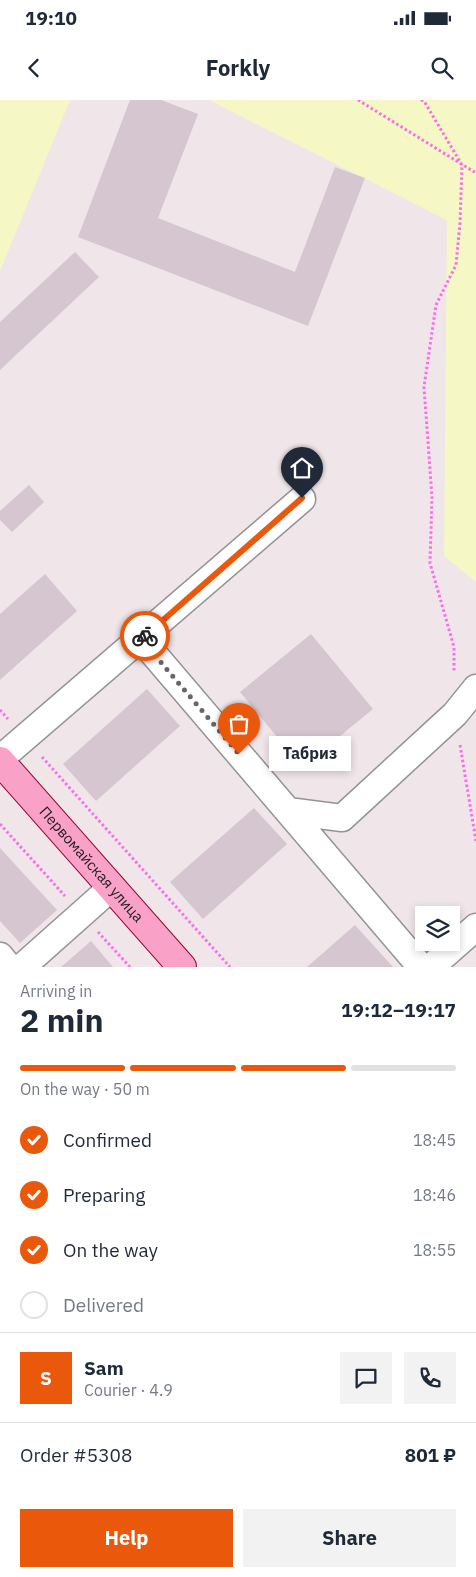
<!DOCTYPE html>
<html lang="en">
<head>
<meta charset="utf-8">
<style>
	body { margin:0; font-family:"IBM Plex Sans",sans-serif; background:#f2f2f3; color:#1f2937; height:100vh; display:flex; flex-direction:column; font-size:19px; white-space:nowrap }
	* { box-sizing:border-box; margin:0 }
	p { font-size:16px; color:#747a83 }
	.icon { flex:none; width:28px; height:28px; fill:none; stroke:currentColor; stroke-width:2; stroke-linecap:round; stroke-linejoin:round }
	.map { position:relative; height:867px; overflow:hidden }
	.sheet { display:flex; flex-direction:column; background:#fff; flex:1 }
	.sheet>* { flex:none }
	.fabs { position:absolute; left:415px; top:806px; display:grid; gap:10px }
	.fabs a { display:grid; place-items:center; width:45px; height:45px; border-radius:0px; background:#fff; box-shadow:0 2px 8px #0003; font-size:25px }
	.pin { position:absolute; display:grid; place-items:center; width:42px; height:42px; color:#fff; margin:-51px -21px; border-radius:50% 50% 50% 0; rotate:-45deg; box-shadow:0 0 5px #0007 }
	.pin .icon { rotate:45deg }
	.courier { position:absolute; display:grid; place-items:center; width:50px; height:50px; margin:-25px; border:4px solid #ea580c; border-radius:50%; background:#fff; color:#222; box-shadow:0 1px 6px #0007 }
	.bubble { position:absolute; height:35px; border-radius:0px; background:#fff; box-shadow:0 2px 8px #0003; font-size:16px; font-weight:700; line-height:35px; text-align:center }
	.summary em { font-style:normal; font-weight:700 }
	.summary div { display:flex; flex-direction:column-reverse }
	.summary { display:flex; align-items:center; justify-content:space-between; height:85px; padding:0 20px }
	h1 { font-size:32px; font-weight:700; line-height:38px }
	.bar { display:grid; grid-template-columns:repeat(4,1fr); gap:8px 5px; align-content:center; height:60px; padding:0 20px }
	.bar i { height:6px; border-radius:4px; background:#e0e1e3 }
	.bar .selected { background:#ea580c }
	.bar p { grid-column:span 4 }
	.line { display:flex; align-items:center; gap:12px; padding:0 20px; border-top:1px solid #e0e1e3 }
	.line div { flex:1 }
	.round { display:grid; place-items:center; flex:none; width:52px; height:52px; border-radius:0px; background:#f2f2f3 }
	ol { padding:0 20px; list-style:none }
	li { display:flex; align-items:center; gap:15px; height:55px }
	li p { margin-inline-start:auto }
	li .icon { padding:5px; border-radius:50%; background:#ea580c; color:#fff; stroke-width:4 }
	li:last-child { color:#747a83 }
	li i { width:28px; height:28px; border:2px solid #e0e1e3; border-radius:50% }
	.cta { display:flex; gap:10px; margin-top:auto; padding:10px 20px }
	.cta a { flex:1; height:58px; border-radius:0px; background:#ea580c; color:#fff; font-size:20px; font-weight:700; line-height:58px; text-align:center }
	.cta a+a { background:#f2f2f3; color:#1f2937 }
	.status { display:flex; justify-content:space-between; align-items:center; height:35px; padding:0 25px; background:#fff; direction:ltr }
	.status svg { height:14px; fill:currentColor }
	header { display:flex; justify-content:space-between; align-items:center; height:65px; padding:0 20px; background:#fff; font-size:22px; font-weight:700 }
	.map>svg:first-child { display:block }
	.park { fill:#f5f8c4 }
	.building { fill:#d6c6cf }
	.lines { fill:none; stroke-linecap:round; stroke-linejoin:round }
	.minor-casing { stroke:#939393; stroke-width:29 }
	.major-casing { stroke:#970335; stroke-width:30 }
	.path { stroke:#f770ea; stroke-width:3; stroke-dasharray:2.5 2.5; stroke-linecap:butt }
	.minor { stroke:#fff; stroke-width:26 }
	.major { stroke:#faa1c8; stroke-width:28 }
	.done { stroke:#686566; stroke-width:5; stroke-dasharray:0 9 }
	.route { stroke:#ea580c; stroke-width:6 }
	.labels { text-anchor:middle; stroke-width:4; stroke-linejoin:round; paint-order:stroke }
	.street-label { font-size:15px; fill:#1f1f1f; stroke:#fff }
</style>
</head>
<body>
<div class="status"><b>19:10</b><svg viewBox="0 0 49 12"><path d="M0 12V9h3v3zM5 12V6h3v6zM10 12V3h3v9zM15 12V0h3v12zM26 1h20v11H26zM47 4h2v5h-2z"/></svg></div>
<header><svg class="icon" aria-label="back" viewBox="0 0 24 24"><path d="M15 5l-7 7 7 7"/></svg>Forkly<svg class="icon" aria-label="search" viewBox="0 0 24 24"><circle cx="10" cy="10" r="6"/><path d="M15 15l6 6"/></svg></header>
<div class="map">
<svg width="476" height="867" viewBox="0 0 476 867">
	<rect width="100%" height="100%" fill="#f0e6e9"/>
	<path class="park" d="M0 0H70L0 171Z
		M209 0H476V482L444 456 447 120Z"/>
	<path class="building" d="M130 0H161L198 14 158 118 295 172 335 67 365 78 308 226 78 137Z
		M75 152 99 177 0 270V222Z
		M29 385 44 402 12 432 0 420V411Z
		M45 474 77 511 0 580V514Z
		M311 534 373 609 302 667 240 592Z
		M147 589 180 626 96 701 63 664Z
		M254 708 287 744 203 819 170 782Z
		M0 748 57 810 20 843 0 821Z
		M355 825 393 867H307Z
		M91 841 113 867H61Z"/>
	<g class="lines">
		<g class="minor-casing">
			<path id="minor" d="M141 539 421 867
				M0 659 302 399
				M288 711 342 718 455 614 476 588
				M0 856 9 867
				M22 867 112 787
				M431 867 476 827"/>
		</g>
		<g class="major-casing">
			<g id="major">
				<path id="s1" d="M0 661 182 867"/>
			</g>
		</g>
		<path class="path" d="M358 0 476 73
			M421 0 424 1 462 65 460 123 456 165 436 205 424 287 432 397 430 463 454 547V572
			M0 610 8 619
			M460 645 476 741
			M42 657 230 867
			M0 724 65 796
			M98 832 130 867"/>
		<use href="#minor" class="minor"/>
		<use href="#major" class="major"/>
	</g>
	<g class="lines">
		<path class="done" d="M145 536 141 539 239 654"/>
		<path class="route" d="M145 536 302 398"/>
	</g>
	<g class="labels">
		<g class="street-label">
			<text dy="5" stroke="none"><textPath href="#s1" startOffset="138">Первомайская улица</textPath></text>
		</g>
	</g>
</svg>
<div class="fabs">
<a><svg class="icon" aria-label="layers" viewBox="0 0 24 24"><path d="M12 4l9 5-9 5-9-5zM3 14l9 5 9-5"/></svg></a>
</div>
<div class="pin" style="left:239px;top:654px;background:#ea580c"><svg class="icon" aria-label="bag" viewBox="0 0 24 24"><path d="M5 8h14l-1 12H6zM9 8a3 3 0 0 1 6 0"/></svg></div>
<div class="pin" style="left:302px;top:398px;background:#1f2937"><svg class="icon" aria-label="home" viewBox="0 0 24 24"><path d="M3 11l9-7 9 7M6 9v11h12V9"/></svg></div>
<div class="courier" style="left:145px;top:536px"><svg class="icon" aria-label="bike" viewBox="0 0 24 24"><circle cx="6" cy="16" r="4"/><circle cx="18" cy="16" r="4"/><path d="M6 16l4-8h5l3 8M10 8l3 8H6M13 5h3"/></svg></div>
<div class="bubble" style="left:269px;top:636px;width:82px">Табриз</div>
</div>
<section class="sheet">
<div class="summary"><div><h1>2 min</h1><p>Arriving in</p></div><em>19:12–19:17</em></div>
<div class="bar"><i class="selected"></i><i class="selected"></i><i class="selected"></i><i></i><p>On the way · 50 m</p></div>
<ol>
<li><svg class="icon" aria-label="check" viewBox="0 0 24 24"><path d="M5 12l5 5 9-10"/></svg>Confirmed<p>18:45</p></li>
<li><svg class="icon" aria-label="check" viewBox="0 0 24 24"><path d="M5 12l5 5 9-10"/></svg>Preparing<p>18:46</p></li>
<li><svg class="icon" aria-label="check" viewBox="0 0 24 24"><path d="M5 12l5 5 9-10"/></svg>On the way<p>18:55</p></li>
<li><i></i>Delivered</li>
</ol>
<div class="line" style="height:90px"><b class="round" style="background:#ea580c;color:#fff">S</b><div><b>Sam</b><p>Courier · 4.9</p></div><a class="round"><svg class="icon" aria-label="chat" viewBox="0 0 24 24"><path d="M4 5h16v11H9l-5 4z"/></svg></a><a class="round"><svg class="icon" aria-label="phone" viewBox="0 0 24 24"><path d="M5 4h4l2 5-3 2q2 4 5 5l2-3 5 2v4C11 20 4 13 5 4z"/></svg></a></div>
<div class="line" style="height:65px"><div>Order #5308</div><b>801 ₽</b></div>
<div class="cta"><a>Help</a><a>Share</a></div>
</section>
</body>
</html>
